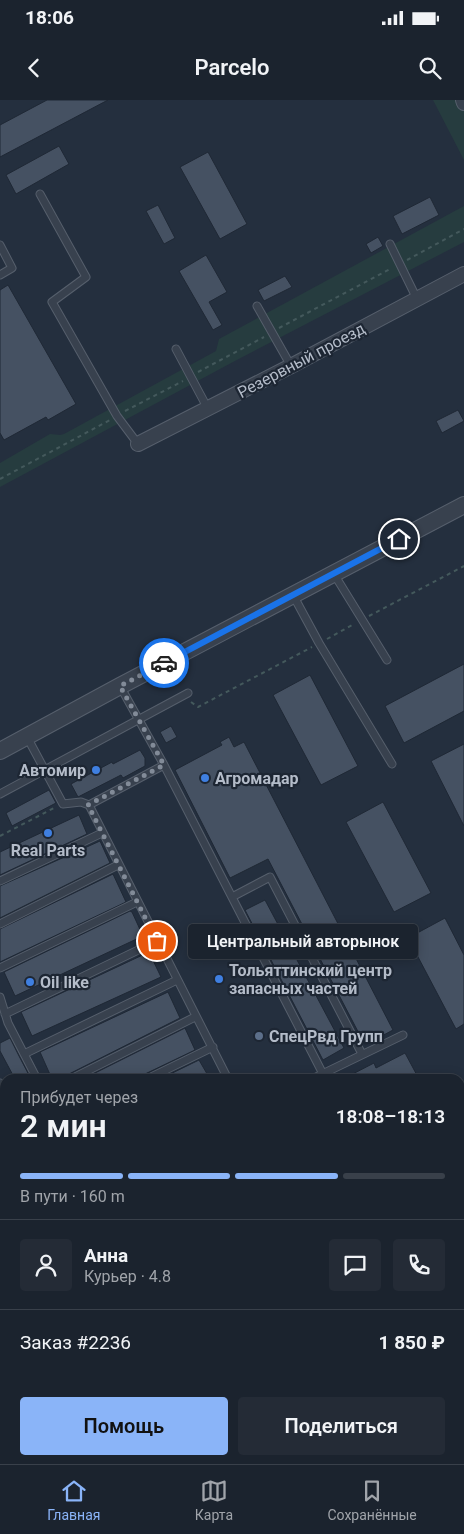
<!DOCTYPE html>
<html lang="ru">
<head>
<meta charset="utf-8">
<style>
	body { margin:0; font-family:Roboto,sans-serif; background:#242b36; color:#f1f3f6; height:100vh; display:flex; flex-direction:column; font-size:19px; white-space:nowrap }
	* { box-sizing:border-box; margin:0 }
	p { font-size:16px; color:#a0a4aa }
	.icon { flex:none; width:28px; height:28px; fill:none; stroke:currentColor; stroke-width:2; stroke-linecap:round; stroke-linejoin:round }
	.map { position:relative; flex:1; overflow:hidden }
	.details { position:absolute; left:0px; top:974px; width:465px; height:391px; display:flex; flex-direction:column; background:#1b232e; border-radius:15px 15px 0 0; box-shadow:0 2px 12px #0003,0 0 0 1px #39404a }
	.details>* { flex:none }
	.pin { position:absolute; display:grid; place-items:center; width:42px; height:42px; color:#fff; margin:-21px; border:2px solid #fff; border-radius:50%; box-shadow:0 1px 5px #0007 }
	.courier { position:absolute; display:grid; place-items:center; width:50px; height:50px; margin:-25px; border:4px solid #1a73e8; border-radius:50%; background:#fff; color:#222; box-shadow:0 1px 6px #0007 }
	.bubble { position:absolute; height:35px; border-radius:5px; background:#1b232e; box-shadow:0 2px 12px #0003,0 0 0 1px #39404a; font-size:16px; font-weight:600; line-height:35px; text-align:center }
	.head em { font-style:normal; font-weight:600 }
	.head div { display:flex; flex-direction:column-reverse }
	.head { display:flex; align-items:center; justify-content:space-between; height:85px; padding:0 20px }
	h1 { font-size:32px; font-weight:600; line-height:38px }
	.bar { display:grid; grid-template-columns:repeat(4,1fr); gap:8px 5px; align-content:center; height:60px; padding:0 20px }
	.bar i { height:6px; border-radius:4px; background:#39404a }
	.bar .current { background:#8ab4f8 }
	.bar p { grid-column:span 4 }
	.line { display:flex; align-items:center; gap:12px; padding:0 20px; border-top:1px solid #39404a }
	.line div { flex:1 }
	.round { display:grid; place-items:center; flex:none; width:52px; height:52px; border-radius:5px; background:#242b36 }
	.primary-button { display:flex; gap:10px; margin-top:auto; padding:10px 20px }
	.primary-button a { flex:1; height:58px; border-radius:5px; background:#8ab4f8; color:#111; font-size:20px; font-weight:600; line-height:58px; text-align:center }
	.primary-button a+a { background:#242b36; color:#f1f3f6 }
	.status { display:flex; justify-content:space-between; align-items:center; height:35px; padding:0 25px; background:#1b232e; direction:ltr }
	.status svg { height:14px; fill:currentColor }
	header { display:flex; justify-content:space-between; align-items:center; height:65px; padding:0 20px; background:#1b232e; font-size:22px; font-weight:600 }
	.tabs { display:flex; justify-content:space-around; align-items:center; height:70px; border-top:1px solid #39404a; background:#1b232e; font-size:14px; color:#a0a4aa }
	.tabs a { display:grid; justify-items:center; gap:2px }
	.tabs .current { color:#8ab4f8 }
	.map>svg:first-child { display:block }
	.green { fill:#263c3f }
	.building { fill:#455162; stroke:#1f2835 }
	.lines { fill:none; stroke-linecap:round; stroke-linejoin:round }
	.service-casing { stroke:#565f6c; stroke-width:9 }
	.minor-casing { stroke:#565f6c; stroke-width:16 }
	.tertiary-casing { stroke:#565f6c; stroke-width:18 }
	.secondary-casing { stroke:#565f6c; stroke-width:21 }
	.path { stroke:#44595c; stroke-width:2; stroke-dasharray:4 4; stroke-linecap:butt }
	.service { stroke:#38414e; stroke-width:7 }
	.minor { stroke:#38414e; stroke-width:14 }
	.tertiary { stroke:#38414e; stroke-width:16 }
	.secondary { stroke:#465061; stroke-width:19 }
	.done { stroke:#828b98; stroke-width:5; stroke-dasharray:0 9 }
	.route { stroke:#1a73e8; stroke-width:6 }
	.shop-dot { fill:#3f7fe0; stroke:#1d2633; stroke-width:2 }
	.service-dot { fill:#5c6f8a; stroke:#1d2633; stroke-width:2 }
	.labels { text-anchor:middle; stroke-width:4.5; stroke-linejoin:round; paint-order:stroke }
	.street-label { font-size:16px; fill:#b4bcc9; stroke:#1d2633 }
	.poi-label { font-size:16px; font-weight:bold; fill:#b4bcc9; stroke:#1d2633; text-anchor:start }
</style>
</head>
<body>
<div class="status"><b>18:06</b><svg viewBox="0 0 49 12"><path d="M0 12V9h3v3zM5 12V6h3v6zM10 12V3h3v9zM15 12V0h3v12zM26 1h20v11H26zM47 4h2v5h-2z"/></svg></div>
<header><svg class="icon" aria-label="back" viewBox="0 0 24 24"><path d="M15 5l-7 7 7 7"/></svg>Parcelo<svg class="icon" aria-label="search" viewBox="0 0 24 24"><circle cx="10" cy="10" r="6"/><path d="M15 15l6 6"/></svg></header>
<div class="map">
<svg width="464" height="1364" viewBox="0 0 464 1364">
	<rect width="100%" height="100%" fill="#242f3e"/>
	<path class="green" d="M433 0H459L464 9V60Z
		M464 106V142L233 262 0 387V363L50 334 60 335 64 334 216 251 219 239Z"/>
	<path class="building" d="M47 0H108L0 57V25Z
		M59 46 69 64 16 94 6 75Z
		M208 52 247 124 220 139 180 67Z
		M430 97 439 115 402 134 393 116Z
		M158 105 175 138 164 144 146 111Z
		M378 137 383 146 371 153 366 144Z
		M206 155 227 192 209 202 222 225 213 230 179 171Z
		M285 176 292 187 264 201 258 190Z
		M8 185 76 304 48 320 46 317 4 340 0 333V190Z
		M458 310 464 321 442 333 436 321Z
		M464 564V611L404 643 385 606Z
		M310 575 358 666 321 685 273 595Z
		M171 626 177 637 166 643 160 632Z
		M229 637 234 647 244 642 393 930 365 945 268 759 230 778 175 670 222 645 220 642Z
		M464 644V726L431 661Z
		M140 650 145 658V666L123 678 121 675 78 697 71 684 112 662 113 664Z
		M49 690 56 703 12 726 6 713Z
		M383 702 431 793 394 812 346 722Z
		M79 715 87 734 0 775V752Z
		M100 741 110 763 0 818V786Z
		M113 774 126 802 0 862V829Z
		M265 800 344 948 323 960 245 810Z
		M130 811 132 812 143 836 15 896 4 872Z
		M445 818 464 855V924L456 929 408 838Z
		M149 852 161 877 32 936 21 912Z
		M168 892 180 918 69 974 66 979H52L40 952Z
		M185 928 195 950 145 974 142 979H83Z
		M10 938 19 956 31 979H15L0 951V943Z
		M405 953 419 979H343L374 963 376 968Z
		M199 960 210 979H160Z"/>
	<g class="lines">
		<g class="service-casing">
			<path id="service" d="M40 94 86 177 52 202 117 316 138 344
				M390 144 417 199
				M0 145 12 168 0 175
				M257 206 291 266
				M176 249 208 309
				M334 474 387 560
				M293 495 319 543 392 664
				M120 586 164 665 323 974
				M27 637 63 704 81 702 89 705 228 979
				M0 694 188 593
				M89 705 164 665
				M0 781 102 733
				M232 797 270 777 362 954
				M0 824 118 765
				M0 868 137 802
				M0 897 8 923 37 979
				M5 914 157 841
				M24 954 177 880
				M71 979 195 917
				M147 979 213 947
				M312 979 403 935
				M0 983 5 994
				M0 1123 5 1120"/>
		</g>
		<g class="minor-casing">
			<path id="minor" d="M463 0 464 3
				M138 344 291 266 464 174"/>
		</g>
		<g class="tertiary-casing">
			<path id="tertiary" d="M0 651 120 586 464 405"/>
		</g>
		<g class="secondary-casing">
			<path id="secondary" d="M0 1136 5 1139
				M0 1159 5 1165
				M0 1292 5 1286
				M0 1316 5 1312"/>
		</g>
		<path class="path" d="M407 160 464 129
			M279 228 392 168
			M198 272 264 237
			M125 311 183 281
			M0 379 110 320
			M369 516 464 466
			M327 539 354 524
			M191 602 198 607 312 547
			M0 736 54 708
			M151 1364V1360"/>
		<use href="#service" class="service"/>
		<use href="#minor" class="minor"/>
		<use href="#tertiary" class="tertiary"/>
		<use href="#secondary" class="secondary"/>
	</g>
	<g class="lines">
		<path class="done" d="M157 841 88 705 164 665 120 586 164 563"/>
		<path class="route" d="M164 563 399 439"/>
	</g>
	<g class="shop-dot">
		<circle cx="96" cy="670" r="5"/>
		<circle cx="205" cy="678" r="5"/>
		<circle cx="48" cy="733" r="5"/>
		<circle cx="219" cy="879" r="5"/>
		<circle cx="30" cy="882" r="5"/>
	</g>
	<circle class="service-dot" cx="259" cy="936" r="5"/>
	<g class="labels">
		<g class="street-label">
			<text transform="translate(301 260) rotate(-28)" y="6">Резервный проезд</text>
		</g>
		<g class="poi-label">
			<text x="86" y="676" text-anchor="end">Автомир</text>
			<text x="215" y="684">Агромадар</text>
			<text x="48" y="756" text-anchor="middle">Real Parts</text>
			<text x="229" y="876">Тольяттинский центр<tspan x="229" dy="18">запасных частей</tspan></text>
			<text x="40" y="888">Oil like</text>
			<text x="269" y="942">СпецРвд Групп</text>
		</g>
	</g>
</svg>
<div class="pin" style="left:157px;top:841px;background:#ea580c"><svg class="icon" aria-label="bag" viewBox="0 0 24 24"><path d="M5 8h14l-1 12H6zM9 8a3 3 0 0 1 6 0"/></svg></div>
<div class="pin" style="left:399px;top:439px;background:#1f2937"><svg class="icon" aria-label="home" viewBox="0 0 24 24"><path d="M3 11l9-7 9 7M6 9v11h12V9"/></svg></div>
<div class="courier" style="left:164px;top:563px"><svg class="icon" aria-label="car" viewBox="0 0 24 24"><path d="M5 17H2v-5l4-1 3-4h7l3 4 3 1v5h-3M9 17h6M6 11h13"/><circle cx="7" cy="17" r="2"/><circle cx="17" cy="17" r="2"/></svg></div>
<div class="bubble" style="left:188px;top:824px;width:230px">Центральный авторынок</div>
<section class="details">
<div class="head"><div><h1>2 мин</h1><p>Прибудет через</p></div><em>18:08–18:13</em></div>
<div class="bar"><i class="current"></i><i class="current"></i><i class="current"></i><i></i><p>В пути · 160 m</p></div>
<div class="line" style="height:90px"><a class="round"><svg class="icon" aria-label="person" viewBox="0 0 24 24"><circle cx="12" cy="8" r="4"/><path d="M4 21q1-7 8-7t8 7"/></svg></a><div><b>Анна</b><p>Курьер · 4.8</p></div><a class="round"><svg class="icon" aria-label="chat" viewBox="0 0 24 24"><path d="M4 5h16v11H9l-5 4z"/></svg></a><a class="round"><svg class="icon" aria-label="phone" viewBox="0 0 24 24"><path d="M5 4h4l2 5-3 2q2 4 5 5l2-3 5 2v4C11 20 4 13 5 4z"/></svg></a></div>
<div class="line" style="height:65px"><div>Заказ #2236</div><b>1 850 ₽</b></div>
<div class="primary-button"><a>Помощь</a><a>Поделиться</a></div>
</section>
</div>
<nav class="tabs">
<a class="current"><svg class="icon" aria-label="home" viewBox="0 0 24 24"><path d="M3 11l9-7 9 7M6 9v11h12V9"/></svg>Главная</a>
<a><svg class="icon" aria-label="map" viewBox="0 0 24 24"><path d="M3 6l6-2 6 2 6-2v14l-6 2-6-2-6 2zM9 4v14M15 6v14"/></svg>Карта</a>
<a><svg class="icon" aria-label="saved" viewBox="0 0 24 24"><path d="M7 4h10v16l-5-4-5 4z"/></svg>Сохранённые</a>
</nav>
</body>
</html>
